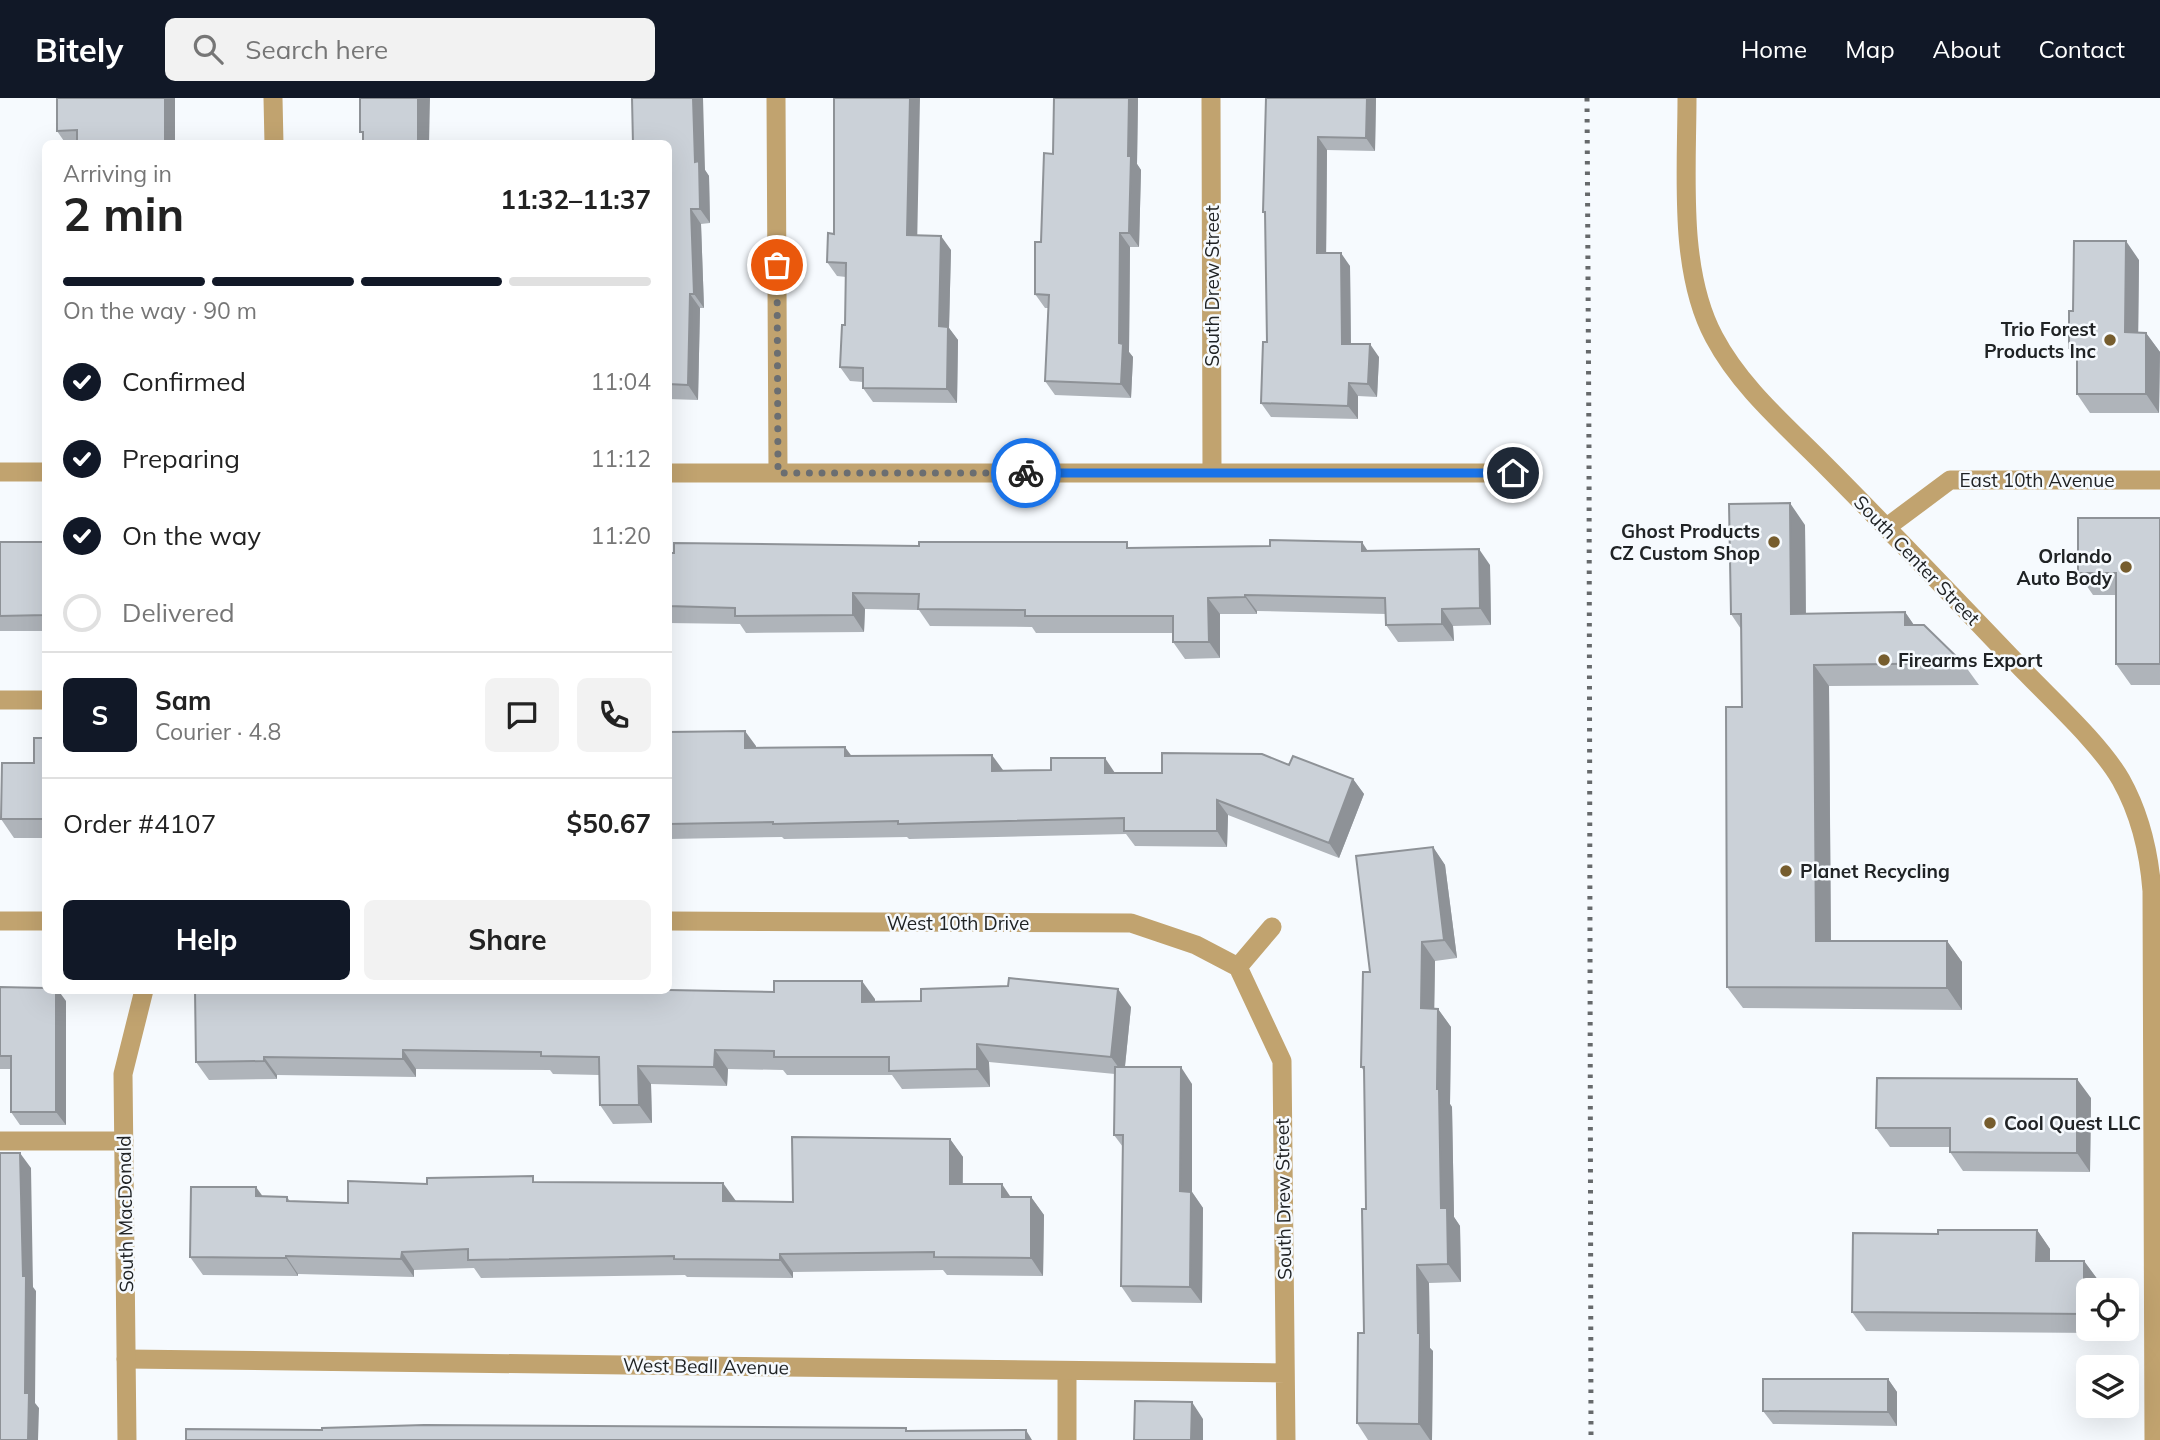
<!DOCTYPE html>
<html lang="en">
<head>
<meta charset="utf-8">
<style>
	body { margin:0; font-family:Mulish,sans-serif; background:#f2f2f2; color:#222; height:100vh; display:flex; flex-direction:column; font-size:26px; white-space:nowrap }
	* { box-sizing:border-box; margin:0 }
	p { font-size:23px; color:#767676 }
	.icon { flex:none; width:38px; height:38px; fill:none; stroke:currentColor; stroke-width:2; stroke-linecap:round; stroke-linejoin:round }
	.map { position:relative; flex:1; overflow:hidden }
	.drawer { position:absolute; left:42px; top:42px; width:630px; height:854px; display:flex; flex-direction:column; background:#fff; border-radius:10px; box-shadow:0 7px 28px #0002 }
	.drawer>* { flex:none }
	.buttons { position:absolute; left:2076px; top:1180px; display:grid; gap:14px }
	.buttons a { display:grid; place-items:center; width:63px; height:63px; border-radius:10px; background:#fff; box-shadow:0 7px 28px #0002; font-size:35px }
	.pin { position:absolute; display:grid; place-items:center; width:60px; height:60px; color:#fff; margin:-30px; border:4px solid #fff; border-radius:50%; box-shadow:0 2px 7px #0007 }
	.courier { position:absolute; display:grid; place-items:center; width:70px; height:70px; margin:-35px; border:5px solid #1a73e8; border-radius:50%; background:#fff; color:#222; box-shadow:0 2px 9px #0007 }
	.summary em { font-style:normal; font-weight:700 }
	.summary div { display:flex; flex-direction:column-reverse }
	.summary { display:flex; align-items:center; justify-content:space-between; height:119px; padding:0 21px }
	h1 { font-size:46px; font-weight:700; line-height:52px }
	.bar { display:grid; grid-template-columns:repeat(4,1fr); gap:10px 7px; align-content:center; height:84px; padding:0 21px }
	.bar i { height:9px; border-radius:5px; background:#e0e0e0 }
	.bar .on { background:#111827 }
	.bar p { grid-column:span 4 }
	.line { display:flex; align-items:center; gap:18px; padding:0 21px; border-top:2px solid #e0e0e0 }
	.line div { flex:1 }
	.round { display:grid; place-items:center; flex:none; width:74px; height:74px; border-radius:10px; background:#f2f2f2 }
	ol { padding:0 21px; list-style:none }
	li { display:flex; align-items:center; gap:21px; height:77px }
	li p { margin-inline-start:auto }
	li .icon { padding:7px; border-radius:50%; background:#111827; color:#fff; stroke-width:4 }
	li:last-child { color:#767676 }
	li i { width:38px; height:38px; border:4px solid #e0e0e0; border-radius:50% }
	.cta { display:flex; gap:14px; margin-top:auto; padding:14px 21px }
	.cta a { flex:1; height:80px; border-radius:10px; background:#111827; color:#fff; font-size:28px; font-weight:700; line-height:80px; text-align:center }
	.cta a+a { background:#f2f2f2; color:#222 }
	header { display:flex; align-items:center; gap:42px; box-sizing:border-box; height:98px; padding:0 35px; background:#111827; color:#fff }
	header strong { font-size:33px }
	nav { display:flex; gap:38px; margin-inline-start:auto; font-size:24px }
	.search { width:490px; height:63px; background:#f2f2f2; display:flex; align-items:center; gap:18px; box-sizing:border-box; padding:0 24px; border-radius:10px; color:#767676; font-size:26px }
	.map>svg:first-child { display:block }
	.lines { fill:none; stroke-linecap:round; stroke-linejoin:round }
	.service { stroke:#c1a36f; stroke-width:19 }
	.minor { stroke:#c1a36f; stroke-width:19 }
	.tertiary { stroke:#c1a36f; stroke-width:19 }
	.rail { stroke:#66696b; stroke-width:5; stroke-dasharray:3.5 7; stroke-linecap:butt }
	.wall { fill:#afb4ba }
	.shaded-wall { fill:#8e9297 }
	.building { fill:#cbd1d8; stroke:#8e9297; stroke-width:2 }
	.done { stroke:#6b6e71; stroke-width:7; stroke-dasharray:0 12.6 }
	.route { stroke:#1a73e8; stroke-width:9 }
	.poi-dot { fill:#765d2e; stroke:#f6fafe; stroke-width:2.5 }
	.labels { text-anchor:middle; stroke-width:5; stroke-linejoin:round; paint-order:stroke }
	.street-label { font-size:19px; fill:#202325; stroke:#f6fafe }
	.poi-label { font-size:19px; font-weight:bold; fill:#202325; stroke:#f6fafe; text-anchor:end }
</style>
</head>
<body>
<header>
<strong>Bitely</strong>
<div class="search"><svg class="icon" aria-label="search" viewBox="0 0 24 24"><circle cx="10" cy="10" r="6"/><path d="M15 15l6 6"/></svg>Search here</div>
<nav><a>Home</a><a>Map</a><a>About</a><a>Contact</a></nav>
</header>
<div class="map">
<svg width="2160" height="1342" viewBox="0 0 2160 1342">
	<rect width="100%" height="100%" fill="#f6fafe"/>
	<g class="lines">
		<path class="service" d="M0 602H46
			M0 1043H124
			M1067 1342V1273"/>
		<path class="minor" d="M776 0 778 375
			M1211 0 1212 375
			M1687 0C1687 75 1678 172 1714 239 1740 288 1782 324 1820 362 1890 432 1958 504 2026 575 2055 605 2101 647 2121 682 2140 716 2149 754 2152 793L2154 1342
			M0 374H46
			M668 375H1513
			M1887 429 1950 382H2160
			M0 823H46
			M668 823 1131 825 1196 847 1238 869
			M1238 869 1282 963 1286 1342
			M1238 869 1272 829
			M126 1261 1285 1275"/>
		<path class="tertiary" d="M273 0 274 46
			M127 1342 123 976 144 892"/>
		<path class="rail" d="M1587 0 1589 355 1591 1342"/>
	</g>
	<path class="wall" d="M57 0H175V46H66L57 33Z
		M1054 0H1138L1137 66 1141 72 1139 149H1130L1129 254 1133 259 1131 300 1055 297 1045 283 1048 210H1045L1035 196 1053 56Z
		M1266 0H1376L1375 53 1327 52 1326 155 1350 168 1351 246 1379 259 1377 299 1358 298V321L1271 319 1261 305 1267 244 1265 117 1263 114Z
		M668 46 705 72 709 78 710 125 701 126 704 210H700L698 302 668 301Z
		M917 137 951 152 949 230 958 242 957 305 873 304 863 290V284L850 283 840 269 845 227 846 179 837 178 827 164Z
		M2139 162 2138 234 2146 235 2160 254 2159 315H2090L2077 296V262L2069 250 2073 213Z
		M2160 420V587H2131L2116 566V497H2093L2078 475Z
		M1805 427 1806 516 1905 514 1914 527 1963 565 1979 587 1829 588 1831 843H1947L1962 864V912L1743 910 1727 889 1742 609 1741 531 1731 516Z
		M0 444H46V533H0Z
		M1131 450 1368 453 1490 467 1491 527 1453 528 1454 543 1398 544 1386 527V516L1257 513V516H1220V560L1185 561 1173 544V535H1036L1032 529 930 528 919 512 865 511 864 534 746 535 740 526 668 525V455Z
		M668 634 756 648V650L1003 672 1115 675H1162L1289 667 1353 681 1364 696 1339 760 1228 717 1227 749 1135 748 1126 736 909 741 907 739 784 741 782 739 668 741Z
		M46 640V740H14L1 721 34 665Z
		M1433 749 1445 767 1457 860 1435 863 1434 911H1438L1451 929 1450 1006 1452 1009 1454 1119 1460 1128 1461 1184 1429 1185 1430 1250 1433 1253 1432 1342H1368L1357 1325 1364 1235 1366 1111 1364 973 1361 969 1370 874Z
		M0 889 66 903V1027H20L11 1014V971H0Z
		M875 901V904L1131 909 1125 969 1192 986V1094L1203 1110 1202 1205 1132 1204 1121 1188 1123 1049 1114 1037 1115 976 989 964 990 989 902 991 892 977H787L783 972 728 971 727 988 651 986 652 1025 613 1026 600 1007 599 977 553 976 550 972 416 971V979L277 977V981L209 982 196 964Z
		M2091 1000 2090 1074 1963 1073 1950 1054V1049H1890L1876 1030Z
		M950 1041 963 1059V1086L1011 1099H1031L1044 1117 1043 1178 947 1177 943 1172 793 1174V1180L687 1179 685 1177 481 1180 474 1170 414 1172V1179L298 1176V1178L203 1177 190 1159 262 1098 287 1099 290 1103 348 1105 537 1084 736 1103 793 1104Z
		M2037 1132 2050 1151V1163H2084L2098 1182V1192H2088V1230H2098V1235L1866 1233 1852 1214 1938 1136Z
		M1888 1281 1897 1294V1328L1773 1326 1763 1313Z"/>
	<path class="shaded-wall" d="M165 0H175V46H165Z
		M418 0H430L429 46 418 43Z
		M693 0H703L705 72 709 78 710 125 700 111 695 64Z
		M910 0H920L917 151 907 137Z
		M1129 0H1138L1137 66 1141 72 1139 149 1129 135 1128 58Z
		M1367 0H1376L1375 53 1366 40Z
		M1318 39 1327 52 1326 169 1317 155Z
		M691 111 701 126 704 210 694 196Z
		M1120 135 1130 149 1129 254 1133 259 1131 300 1121 286 1119 245Z
		M941 138 951 152 949 230 958 242 957 305 947 291 939 228Z
		M2126 143 2139 162 2138 253 2125 234Z
		M1341 155 1350 168 1351 259 1342 246Z
		M690 196 700 210 698 302 688 287Z
		M2146 235 2160 254 2159 315 2146 296Z
		M1370 246 1379 259 1377 299 1368 286Z
		M1349 285 1358 298V321L1348 308Z
		M1790 405 1805 427 1806 538 1791 516Z
		M1362 444 1373 461 1362 453Z
		M1479 451 1490 467 1491 527 1480 510Z
		M853 495 865 511 864 534 853 517Z
		M1245 497 1257 513V516L1245 499Z
		M1208 500 1220 516V560L1209 544Z
		M1442 511 1453 528 1454 543 1442 526Z
		M1905 514 1920 536 1905 527Z
		M1814 567 1829 588 1831 864 1816 843Z
		M745 633 756 648V666L745 650Z
		M845 649 856 664 845 658Z
		M992 657 1003 672 992 673Z
		M1105 660 1115 675 1116 691 1105 675Z
		M1353 681 1364 696 1339 760 1329 745Z
		M1217 702 1228 717 1227 749 1217 733Z
		M1433 749 1445 767 1457 860 1444 842Z
		M1947 843 1962 864V912L1947 890Z
		M1422 844 1435 863 1434 929 1421 910Z
		M862 883 875 901V923L862 904Z
		M1118 891 1131 909 1124 977 1111 959Z
		M56 892H58L66 903V1027L56 1014Z
		M1438 911 1451 929 1450 1006 1452 1009 1454 1119 1460 1128 1461 1184 1448 1166 1441 1110 1437 991Z
		M977 946 989 964 990 989 977 971Z
		M403 952 416 971V979L403 961Z
		M715 952 728 971 727 988 714 969Z
		M264 959 277 977V981L264 963Z
		M638 968 651 986 652 1025 639 1007Z
		M1181 969 1192 986V1094L1203 1110 1202 1205 1190 1189 1180 1093Z
		M2077 981 2091 1000 2090 1074 2077 1055Z
		M950 1041 963 1059 962 1104 950 1086Z
		M20 1055 31 1070 33 1189 36 1193 35 1305 39 1310 38 1342H28L25 1295Z
		M723 1085 736 1103H723Z
		M1002 1086 1014 1104 1002 1099Z
		M256 1089 269 1107 256 1098Z
		M1031 1099 1044 1117 1043 1178 1031 1160Z
		M2037 1132 2050 1151V1182L2036 1163Z
		M402 1154 414 1172V1179L401 1161Z
		M780 1156 793 1174V1180L780 1162Z
		M286 1158 298 1176V1178L286 1160Z
		M2084 1163 2098 1182V1192H2088V1221L2084 1216Z
		M1417 1167 1429 1185 1430 1250 1433 1253 1432 1342H1430L1419 1326Z
		M1888 1281 1897 1294V1328L1888 1314Z
		M1192 1304 1203 1321V1342H1191Z
		M1026 1332 1032 1342H1026Z"/>
	<path class="building" d="M57 0H165V46H77V32L57 33Z
		M360 0H418V43H459V46H363V34H360Z
		M632 0H693L695 64 699 63 700 111H691L694 196H690L688 287 668 286V46H633Z
		M834 0H910L907 137 941 138 939 228 948 229 947 291 863 290V270L840 269 842 227H845L846 165 827 164 828 135 834 136Z
		M1054 0H1129L1128 58H1131L1129 135H1120L1119 245 1123 246 1121 286 1045 283 1049 197 1035 196V144H1041L1044 55 1053 56Z
		M1266 0H1367L1366 40 1318 39 1317 155H1341L1342 246H1370L1368 286 1349 285 1348 308 1261 305 1263 244H1267L1265 114H1263Z
		M2074 143H2126L2125 234 2146 235V296H2077V250H2069V213H2073Z
		M1790 405 1791 516 1905 514V527H1924L1963 565 1814 567 1816 843H1947V890L1727 889 1726 609H1742L1741 516H1731L1729 406Z
		M2078 420H2160V566H2116V475H2078Z
		M1270 442 1362 444V453L1479 451 1480 510 1442 511V526L1386 527 1385 500 1245 497V499L1208 500 1209 544H1173V518H1025V512L918 511 919 496 853 495V517L735 518V510L668 508V455H674V445L919 448V444H1127V450L1270 448Z
		M0 444H46V517L0 518Z
		M745 633V650L845 649V658L992 657V673L1051 672V660H1105V675H1162V655L1262 656 1289 667 1293 658 1353 681 1329 745 1217 702V733H1124V720L898 726V723L773 726V724L668 726V634Z
		M34 640H46V721H1L2 665H34Z
		M1433 749 1444 842 1422 844 1421 910 1438 911 1437 991H1439L1441 1110H1447L1448 1166 1417 1167 1418 1235H1420L1419 1326 1357 1325 1358 1235H1364L1362 1111H1366L1364 969H1361L1363 874H1370L1356 758Z
		M1009 880 1118 891 1111 959 977 946V971L889 973V959H774V953L715 952 714 969 638 968 639 1007H600L599 959 541 958V954L403 952V961L264 959V963L196 964 195 892H668L774 894V883H862V904L921 903V891L1008 888Z
		M0 889 46 890V892H56V1014H11V958H0Z
		M1115 969H1181L1180 1093 1191 1094 1190 1189 1121 1188 1123 1037H1114Z
		M1877 980 2077 981V1055L1950 1054V1030H1876Z
		M792 1039 950 1041V1086H1002V1099H1031V1160L934 1159V1154L780 1156V1162L674 1161V1158L468 1162V1151L402 1154 401 1161 286 1158V1160L190 1159 191 1089H256V1098L287 1099V1103L348 1105V1083L427 1086V1080L533 1078V1084L723 1085V1103L793 1104Z
		M0 1055H20L23 1178H26L25 1295H29L28 1342H0Z
		M1938 1132H2037L2036 1163H2084V1216L1852 1214 1853 1135 1938 1136Z
		M1763 1281H1888V1314L1763 1313Z
		M1135 1303 1192 1304 1191 1342H1134Z
		M424 1327 906 1330V1333L1026 1332V1342H186V1331L322 1332V1330Z"/>
	<g class="lines">
		<path class="done" d="M777 167 778 375H1026"/>
		<path class="route" d="M1026 375H1513"/>
	</g>
	<g class="poi-dot">
		<circle cx="2110" cy="242" r="7"/>
		<circle cx="1774" cy="444" r="7"/>
		<circle cx="2126" cy="469" r="7"/>
		<circle cx="1884" cy="562" r="7"/>
		<circle cx="1786" cy="773" r="7"/>
		<circle cx="1990" cy="1025" r="7"/>
	</g>
	<g class="labels">
		<g class="street-label">
			<text transform="translate(1212 188) rotate(-90)" y="7">South Drew Street</text>
			<text x="2037" y="389">East 10th Avenue</text>
			<text transform="translate(1917 462) rotate(46)" y="7">South Center Street</text>
			<text x="958" y="832">West 10th Drive</text>
			<text transform="translate(1283 1101) rotate(-91)" y="7">South Drew Street</text>
			<text transform="translate(125 1116) rotate(-91)" y="7">South MacDonald</text>
			<text transform="translate(706 1268) rotate(1)" y="7">West Beall Avenue</text>
		</g>
		<g class="poi-label">
			<text x="2096" y="238">Trio Forest<tspan x="2096" dy="22">Products Inc</tspan></text>
			<text x="1760" y="440">Ghost Products<tspan x="1760" dy="22">CZ Custom Shop</tspan></text>
			<text x="2112" y="465">Orlando<tspan x="2112" dy="22">Auto Body</tspan></text>
			<text x="1898" y="569" text-anchor="start">Firearms Export</text>
			<text x="1800" y="780" text-anchor="start">Planet Recycling</text>
			<text x="2004" y="1032" text-anchor="start">Cool Quest LLC</text>
		</g>
	</g>
</svg>
<div class="buttons">
<a><svg class="icon" aria-label="locate" viewBox="0 0 24 24"><circle cx="12" cy="12" r="6"/><path d="M12 2v4M12 18v4M2 12h4M18 12h4"/></svg></a>
<a><svg class="icon" aria-label="layers" viewBox="0 0 24 24"><path d="M12 4l9 5-9 5-9-5zM3 14l9 5 9-5"/></svg></a>
</div>
<div class="pin" style="left:777px;top:167px;background:#ea580c"><svg class="icon" aria-label="bag" viewBox="0 0 24 24"><path d="M5 8h14l-1 12H6zM9 8a3 3 0 0 1 6 0"/></svg></div>
<div class="pin" style="left:1513px;top:375px;background:#1f2937"><svg class="icon" aria-label="home" viewBox="0 0 24 24"><path d="M3 11l9-7 9 7M6 9v11h12V9"/></svg></div>
<div class="courier" style="left:1026px;top:375px"><svg class="icon" aria-label="bike" viewBox="0 0 24 24"><circle cx="6" cy="16" r="4"/><circle cx="18" cy="16" r="4"/><path d="M6 16l4-8h5l3 8M10 8l3 8H6M13 5h3"/></svg></div>
<section class="drawer">
<div class="summary"><div><h1>2 min</h1><p>Arriving in</p></div><em>11:32–11:37</em></div>
<div class="bar"><i class="on"></i><i class="on"></i><i class="on"></i><i></i><p>On the way · 90 m</p></div>
<ol>
<li><svg class="icon" aria-label="check" viewBox="0 0 24 24"><path d="M5 12l5 5 9-10"/></svg>Confirmed<p>11:04</p></li>
<li><svg class="icon" aria-label="check" viewBox="0 0 24 24"><path d="M5 12l5 5 9-10"/></svg>Preparing<p>11:12</p></li>
<li><svg class="icon" aria-label="check" viewBox="0 0 24 24"><path d="M5 12l5 5 9-10"/></svg>On the way<p>11:20</p></li>
<li><i></i>Delivered</li>
</ol>
<div class="line" style="height:126px"><b class="round" style="background:#111827;color:#fff">S</b><div><b>Sam</b><p>Courier · 4.8</p></div><a class="round"><svg class="icon" aria-label="chat" viewBox="0 0 24 24"><path d="M4 5h16v11H9l-5 4z"/></svg></a><a class="round"><svg class="icon" aria-label="phone" viewBox="0 0 24 24"><path d="M5 4h4l2 5-3 2q2 4 5 5l2-3 5 2v4C11 20 4 13 5 4z"/></svg></a></div>
<div class="line" style="height:91px"><div>Order #4107</div><b>$50.67</b></div>
<div class="cta"><a>Help</a><a>Share</a></div>
</section>
</div>
</body>
</html>
